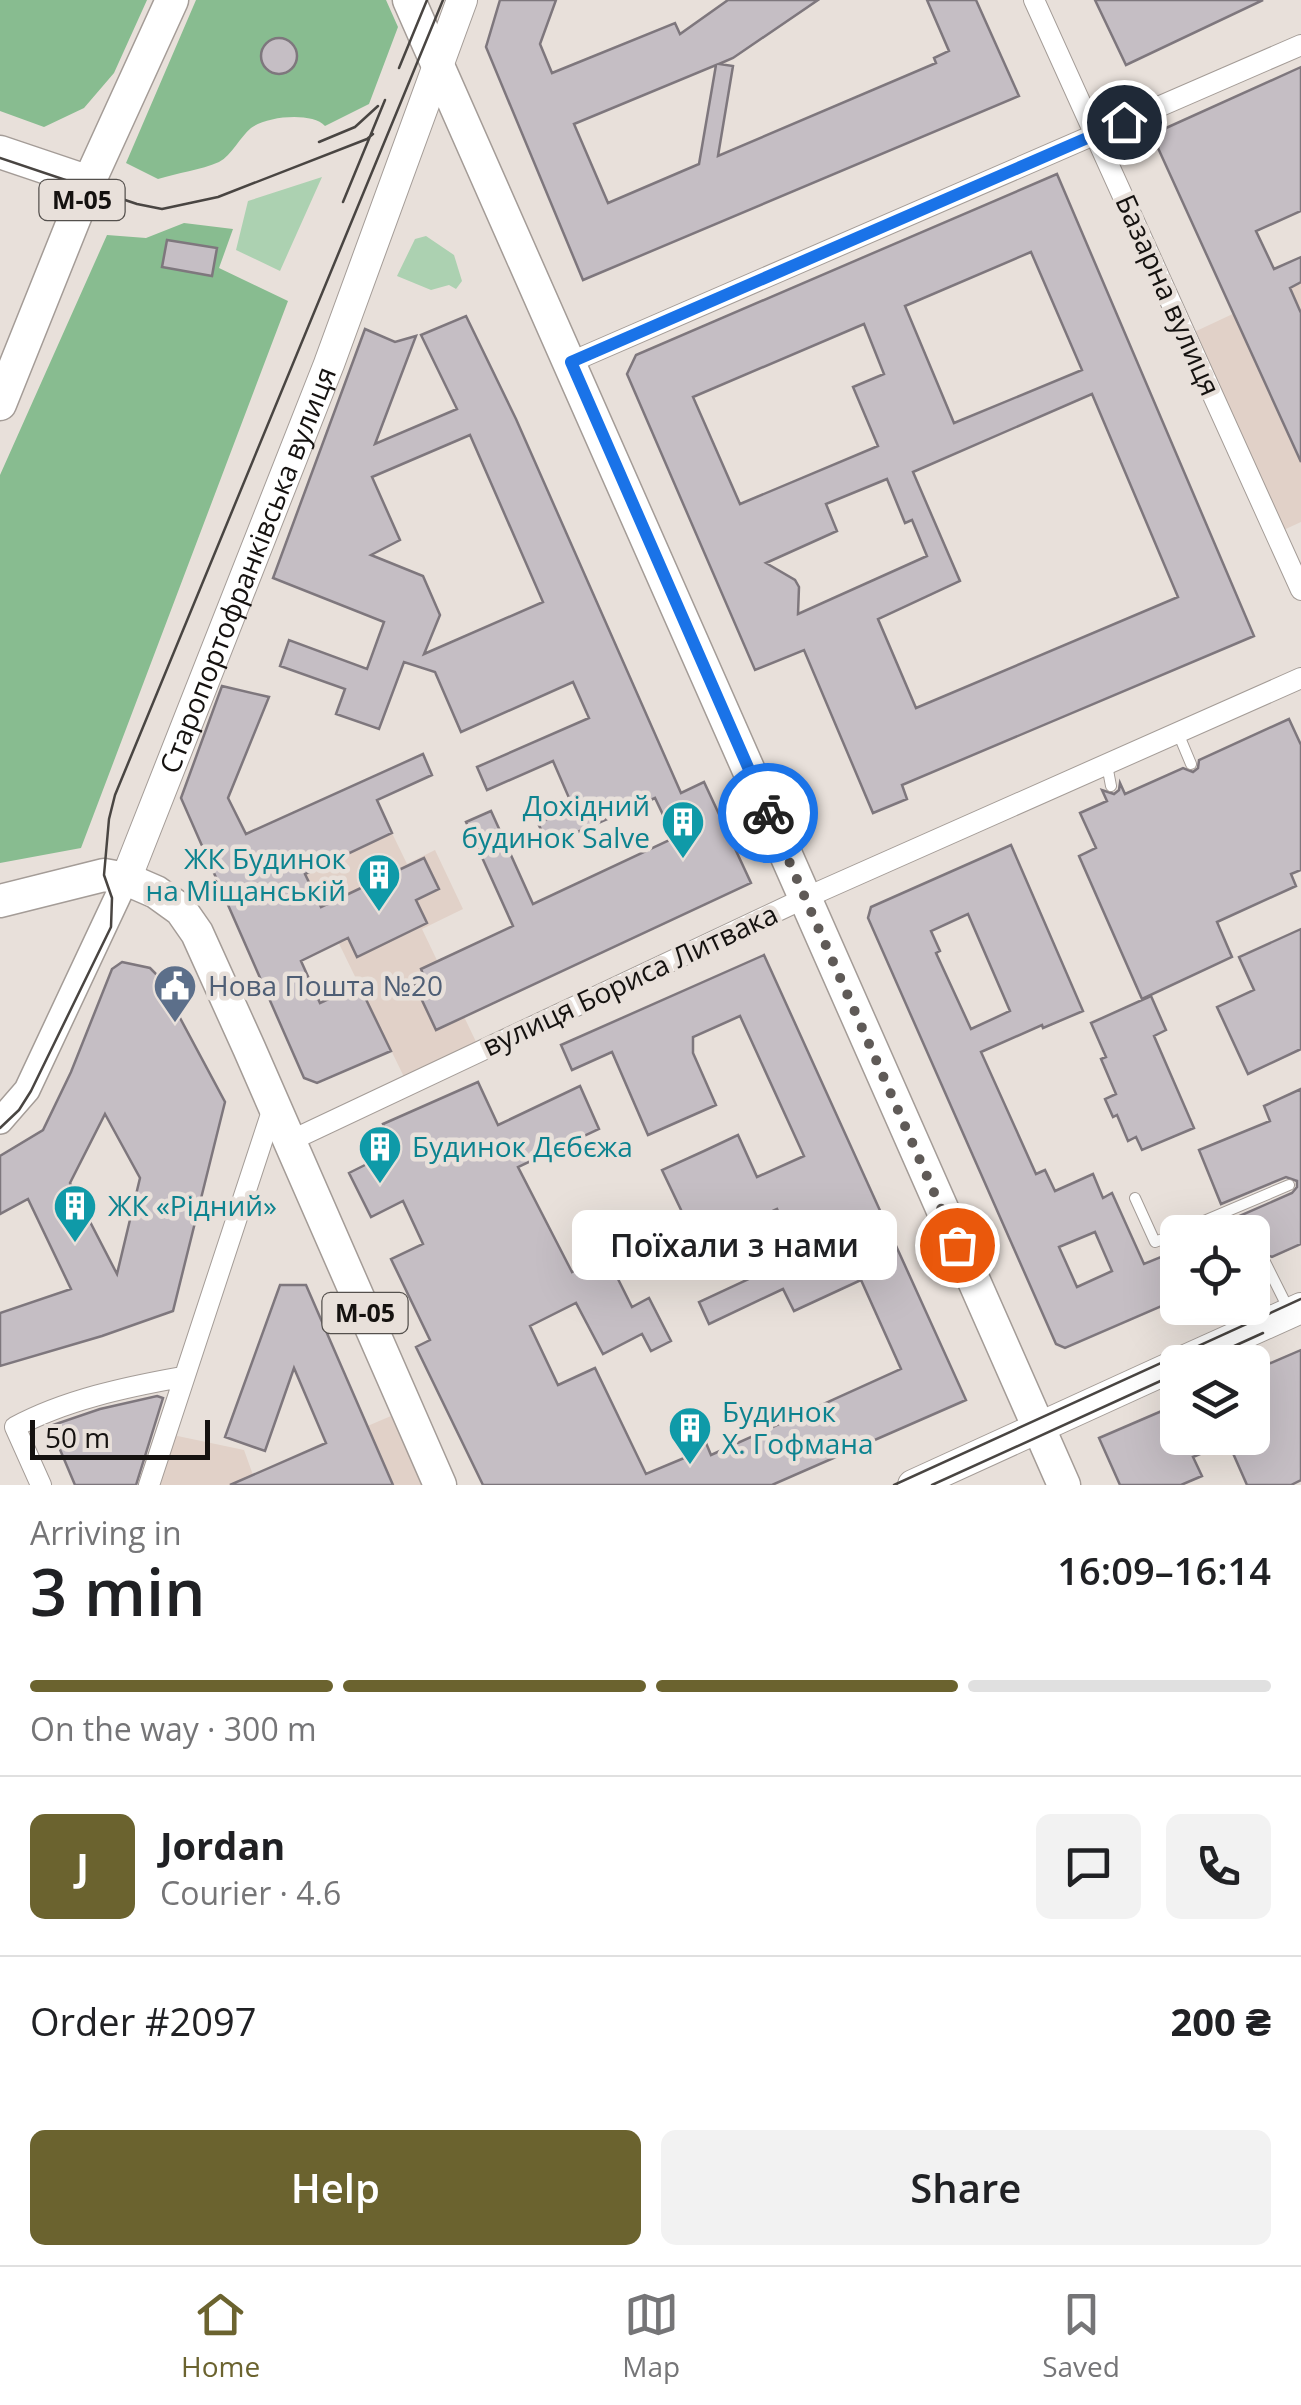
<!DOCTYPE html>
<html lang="en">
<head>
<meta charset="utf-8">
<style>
	body { margin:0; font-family:"Open Sans",sans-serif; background:#f2f2f2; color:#202124; height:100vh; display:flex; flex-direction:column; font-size:38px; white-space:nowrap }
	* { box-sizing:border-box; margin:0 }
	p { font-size:32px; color:#757577 }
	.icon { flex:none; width:55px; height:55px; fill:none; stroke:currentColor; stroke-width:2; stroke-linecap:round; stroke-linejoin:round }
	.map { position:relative; height:1485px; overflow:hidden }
	.side { display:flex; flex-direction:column; background:#fff; flex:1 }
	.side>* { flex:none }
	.fabs { position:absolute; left:1160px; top:1215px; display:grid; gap:20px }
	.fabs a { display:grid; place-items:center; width:110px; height:110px; border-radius:15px; background:#fff; box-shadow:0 10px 40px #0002; font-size:50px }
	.scale { position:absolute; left:30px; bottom:25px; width:180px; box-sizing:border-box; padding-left:10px; border:5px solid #151210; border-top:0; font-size:28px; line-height:35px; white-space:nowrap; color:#151210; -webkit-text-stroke:8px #e8e0da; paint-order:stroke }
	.pin { position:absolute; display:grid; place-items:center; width:85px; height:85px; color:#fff; margin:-42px; border:5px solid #fff; border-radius:50%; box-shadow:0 2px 10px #0007 }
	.courier { position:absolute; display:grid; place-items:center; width:100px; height:100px; margin:-50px; border:8px solid #1a73e8; border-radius:50%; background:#fff; color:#222; box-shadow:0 2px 12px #0007 }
	.bubble { position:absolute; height:70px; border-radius:15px; background:#fff; box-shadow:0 10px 40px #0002; font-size:32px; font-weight:600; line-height:70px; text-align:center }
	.summary em { font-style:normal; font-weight:600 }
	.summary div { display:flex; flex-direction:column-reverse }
	.summary { display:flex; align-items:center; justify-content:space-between; height:170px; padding:0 30px }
	h1 { font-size:65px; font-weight:600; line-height:75px }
	.bar { display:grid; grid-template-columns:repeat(4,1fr); gap:15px 10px; align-content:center; height:120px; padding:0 30px }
	.bar i { height:12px; border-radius:8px; background:#e0e0e0 }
	.bar .active { background:#6b632f }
	.bar p { grid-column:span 4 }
	.line { display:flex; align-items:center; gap:25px; padding:0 30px; border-top:2px solid #e0e0e0 }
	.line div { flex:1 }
	.round { display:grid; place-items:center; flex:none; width:105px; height:105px; border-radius:15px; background:#f2f2f2 }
	.action { display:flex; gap:20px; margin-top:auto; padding:20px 30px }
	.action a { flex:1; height:115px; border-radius:15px; background:#6b632f; color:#fff; font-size:40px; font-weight:600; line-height:115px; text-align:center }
	.action a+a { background:#f2f2f2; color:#202124 }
	.tabs { display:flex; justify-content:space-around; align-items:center; height:140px; border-top:2px solid #e0e0e0; background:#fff; font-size:28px; color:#757577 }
	.tabs a { display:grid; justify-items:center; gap:5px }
	.tabs .active { color:#6b632f }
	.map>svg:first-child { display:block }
	.built { fill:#e1d1c8 }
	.green { fill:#acd1b1 }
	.forest { fill:#88bc90 }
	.building { fill:#c5bec4; stroke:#7e777d; stroke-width:2.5; fill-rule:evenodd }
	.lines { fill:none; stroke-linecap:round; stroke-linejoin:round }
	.service-casing { stroke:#a49c97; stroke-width:12 }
	.minor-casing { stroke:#a49c97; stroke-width:22 }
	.tertiary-casing { stroke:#a49c97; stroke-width:28 }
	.secondary-casing { stroke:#a49c97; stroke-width:32 }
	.primary-casing { stroke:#a49c97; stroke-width:35 }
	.service { stroke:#fff; stroke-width:10 }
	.minor { stroke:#fff; stroke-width:20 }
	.tertiary { stroke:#fff; stroke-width:25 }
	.secondary { stroke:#fff; stroke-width:30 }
	.primary { stroke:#fff; stroke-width:32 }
	.tram { stroke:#494542; stroke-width:2.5 }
	.done { stroke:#5f5a57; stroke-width:10; stroke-dasharray:0 18 }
	.route { stroke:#1a73e8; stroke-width:12 }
	.labels { text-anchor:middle; stroke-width:9; stroke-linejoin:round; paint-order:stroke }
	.shield { fill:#e8e0da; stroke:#54504d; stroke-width:2.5 }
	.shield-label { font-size:25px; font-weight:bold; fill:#151210 }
	.street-label { font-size:28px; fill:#151210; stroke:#e8e0da }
	.culture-label { font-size:28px; fill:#0d838f; stroke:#e8e0da; text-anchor:start }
	.service-label { font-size:28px; fill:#4e5e75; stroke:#e8e0da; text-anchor:start }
</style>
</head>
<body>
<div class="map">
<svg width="1301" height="1485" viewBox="0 0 1301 1485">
	<rect width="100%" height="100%" fill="#e8e0da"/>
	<path class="built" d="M1301 282V522L1277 533 1190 334Z
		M392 833 407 864 435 850 463 909 422 929 479 1048 407 1083 305 874Z
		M405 1410 438 1485H152L168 1434 244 1450 253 1475Z"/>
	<path class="green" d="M322 177 280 271 236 250 248 201Z
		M426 236 454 255 462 281 456 289 449 285 431 290 397 276 415 239Z"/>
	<path class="forest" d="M0 0H147L114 73 84 108 44 127 0 111Z
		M196 0H386L398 27 369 104 325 126C312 112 267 116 251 128 240 137 232 155 219 162 201 170 177 173 158 179L126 163Z
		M184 223 233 229 219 268 288 301 81 848 0 863V475L107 235 146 238Z"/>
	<path class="building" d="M500 0H556L540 44 552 73 675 23 680 34 728 0H818L733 58 719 64 733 66 718 156 936 63 934 58 949 51 927 0H976L1019 96 583 280 486 47ZM716 65 699 164 608 203 574 124Z
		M1095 0H1263L1126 65Z
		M261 56a18 18 0 1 1 36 0a18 18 0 1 1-36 0Z
		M1301 67V211L1256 231 1274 269 1301 257V282L1290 288 1301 313V462L1158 148 1166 128Z
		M1057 174 1254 636 902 785 907 799 873 813 804 650 755 670 627 374 636 355ZM1031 252 1082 370 954 423 905 306ZM864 324 884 374 853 387 878 446 740 504 693 397ZM1092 394 1178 597 916 708 878 619 960 581 913 472ZM887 479 905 523 912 520 927 556 798 614 799 587 795 580 766 563 837 531 826 504Z
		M167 240 217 248 212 276 162 267Z
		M466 316 516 419 681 793 704 782 751 883 436 1030 412 979 423 974 421 969 513 926 466 822 491 811 533 904 674 838 655 798 548 845 538 823 573 807 553 761 487 790 477 767 589 718 573 682 461 732 435 672 404 662 379 729 336 714 345 689 280 666 289 640 367 669 384 622 273 578 365 329 395 342 416 336 375 444 457 409 421 335ZM470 435 543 602 424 654 440 615 423 576 371 555 400 540 372 477Z
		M222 686 269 697 228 798 246 834 423 754 432 775 377 800 392 833 305 874 321 907 424 858 439 889 416 900 427 923 357 957 348 938 301 961 320 1003 359 985 391 1051 317 1083 304 1078 181 798Z
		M1289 719 1301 745V870L1291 874 1296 886 1217 922 1232 957 1142 999 1079 856 1096 848 1080 813 1107 801 1102 790 1114 794 1119 790 1120 783 1125 794 1183 768 1193 772 1198 768 1199 760Z
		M1011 845 1083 1011 1043 1028 1042 1025 981 1052 1036 1174 1045 1170 1055 1191 1093 1174 1103 1198 1112 1193 1144 1264 1178 1250V1299L1065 1348 1056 1344 868 918 871 907ZM968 914 1010 1011 971 1029 936 953 940 951 931 931ZM1095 1232 1112 1271 1077 1287 1059 1247Z
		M1301 929V1049L1248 1074 1217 1007 1254 990 1239 957Z
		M764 955 966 1400 772 1485H483L416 1347 430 1340 391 1259 423 1244 403 1201 371 1217 349 1173 395 1150 383 1124 478 1082 498 1125 580 1086 599 1129 518 1167 572 1272 606 1255 632 1307 649 1298 671 1341 651 1351 642 1334 603 1354 576 1303 530 1326 558 1385 595 1368 646 1474 689 1456 687 1452 706 1443 711 1455 901 1369 861 1280 794 1311 783 1289 709 1324 699 1302 798 1256 777 1209 664 1261 648 1228 682 1212 662 1170 704 1151 738 1135 757 1177 804 1156 740 1016 693 1037V1053L716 1105 648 1135 612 1052 572 1070 561 1045Z
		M122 962 150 968 157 975 225 1102 173 1311 102 1336 0 1366V1313L71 1289 28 1199 0 1214V1156L43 1130 71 1072 112 969ZM105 1114 140 1178 117 1274 70 1183Z
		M1151 996 1166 1030 1154 1036 1194 1128 1142 1150 1136 1137 1128 1141 1117 1115 1113 1117 1105 1099 1116 1094 1101 1059 1106 1057 1091 1023Z
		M1301 1089V1244L1272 1257 1261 1252 1252 1266V1232H1232L1228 1221 1292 1193 1297 1187V1181L1286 1177 1221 1204 1199 1150 1270 1121 1264 1106Z
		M280 1285H306L393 1485H230L326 1443 294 1368 265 1451 225 1437Z
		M1301 1350V1480L1291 1485H1247L1228 1442 1193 1457 1202 1476 1181 1485H1120L1099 1438 1178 1404V1438H1252V1371Z
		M157 1396 163 1398 136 1485H75L50 1426 100 1409Z"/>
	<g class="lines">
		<g class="service-casing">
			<path id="service" d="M1178 733 1191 764
				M1107 765 1111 786
				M1135 1198 1155 1242 1178 1233
				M1178 1232 1289 1185
				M1264 1260 1290 1312"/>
		</g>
		<g class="minor-casing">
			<path id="minor" d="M1034 0 1301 590
				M571 362 1301 45
				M290 1141 805 898 1301 678
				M41 1485 15 1427C65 1400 126 1387 182 1377
				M149 1485 274 1105"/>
		</g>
		<g class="tertiary-casing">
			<path id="tertiary" d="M0 1121 27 1090 126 879"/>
		</g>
		<g class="secondary-casing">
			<g id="secondary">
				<path id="s1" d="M126 879 329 364 462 0"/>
				<path d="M1181 1362 1301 1308"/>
				<path d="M913 1485 1178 1364"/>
			</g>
		</g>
		<g class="primary-casing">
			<path id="primary" d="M409 0 1064 1485
				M0 152 89 182
				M0 404 89 182 172 0
				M0 901 104 875 126 879 156 892 181 910 197 933 249 1048 440 1485"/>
		</g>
		<use href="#service" class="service"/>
		<use href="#minor" class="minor"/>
		<use href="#tertiary" class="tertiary"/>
		<use href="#secondary" class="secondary"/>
		<use href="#primary" class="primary"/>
		<path class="tram" d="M399 68 427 0
			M319 142 355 127 378 106
			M0 158 137 204 162 209 218 197 367 139 373 134
			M343 202 385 100
			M0 1128 19 1110 31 1091 111 927 112 898 104 875 109 819 115 795 443 0
			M1199 1362 1263 1333
			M894 1485 1301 1299
			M932 1485 1178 1373"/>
	</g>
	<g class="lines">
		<path class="done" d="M768 813 957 1245"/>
		<path class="route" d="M768 813 571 362 1124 122"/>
	</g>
	<defs>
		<g id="building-pin" transform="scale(2.25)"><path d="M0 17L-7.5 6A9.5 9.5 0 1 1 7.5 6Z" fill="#0f9aa8" stroke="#e8e0da"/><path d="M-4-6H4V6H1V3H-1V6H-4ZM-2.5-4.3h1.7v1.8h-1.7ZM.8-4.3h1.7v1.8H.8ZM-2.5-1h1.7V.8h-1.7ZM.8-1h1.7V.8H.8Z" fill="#fff"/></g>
		<g id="civic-pin" transform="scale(2.25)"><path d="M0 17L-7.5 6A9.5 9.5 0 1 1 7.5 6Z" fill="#5c6f8a" stroke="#e8e0da"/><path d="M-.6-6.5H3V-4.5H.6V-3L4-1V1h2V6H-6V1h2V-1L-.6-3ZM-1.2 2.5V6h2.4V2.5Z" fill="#fff"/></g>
	</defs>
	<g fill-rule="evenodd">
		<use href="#building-pin" x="683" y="822"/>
		<use href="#building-pin" x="379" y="875"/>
		<use href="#civic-pin" x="175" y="986"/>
		<use href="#building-pin" x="380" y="1147"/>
		<use href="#building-pin" x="75" y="1206"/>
		<use href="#building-pin" x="690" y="1428"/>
	</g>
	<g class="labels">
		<g class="shield">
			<rect x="39.5" y="180" width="85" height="40" rx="8"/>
			<rect x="322.5" y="1293" width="85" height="40" rx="8"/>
		</g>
		<g class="shield-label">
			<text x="82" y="209">М-05</text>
			<text x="365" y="1322">М-05</text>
		</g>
		<g class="street-label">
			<text transform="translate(1168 295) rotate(66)" y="10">Базарна вулиця</text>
			<text dy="10" stroke="none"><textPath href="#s1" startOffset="332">Старопортофранківська вулиця</textPath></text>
			<text transform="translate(630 980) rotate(-25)" y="10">вулиця Бориса Литвака</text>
		</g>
		<g class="culture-label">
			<text x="650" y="816" text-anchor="end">Дохідний<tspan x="650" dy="32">будинок Salve</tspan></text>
			<text x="346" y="869" text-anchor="end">ЖК Будинок<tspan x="346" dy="32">на Міщанській</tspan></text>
			<text x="412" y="1157">Будинок Дєбєжа</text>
			<text x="108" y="1216">ЖК «Рідний»</text>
			<text x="722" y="1422">Будинок<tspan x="722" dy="32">Х. Гофмана</tspan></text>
		</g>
		<g class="service-label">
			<text x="208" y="996">Нова Пошта №20</text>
		</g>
	</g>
</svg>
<div class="fabs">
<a><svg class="icon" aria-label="locate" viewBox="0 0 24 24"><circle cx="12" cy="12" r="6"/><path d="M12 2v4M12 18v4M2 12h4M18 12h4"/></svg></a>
<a><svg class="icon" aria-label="layers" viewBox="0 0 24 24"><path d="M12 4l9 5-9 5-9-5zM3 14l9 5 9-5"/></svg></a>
</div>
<div class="scale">50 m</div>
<div class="pin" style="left:957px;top:1245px;background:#ea580c"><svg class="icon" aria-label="bag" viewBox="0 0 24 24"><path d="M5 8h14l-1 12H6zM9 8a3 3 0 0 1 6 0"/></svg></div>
<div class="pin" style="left:1124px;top:122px;background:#1f2937"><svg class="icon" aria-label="home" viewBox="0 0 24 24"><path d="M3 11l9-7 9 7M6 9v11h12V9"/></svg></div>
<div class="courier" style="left:768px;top:813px"><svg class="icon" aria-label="bike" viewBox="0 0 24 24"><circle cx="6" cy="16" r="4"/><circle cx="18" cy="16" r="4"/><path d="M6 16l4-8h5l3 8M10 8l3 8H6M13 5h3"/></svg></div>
<div class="bubble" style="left:572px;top:1210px;width:325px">Поїхали з нами</div>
</div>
<section class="side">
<div class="summary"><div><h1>3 min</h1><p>Arriving in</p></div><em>16:09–16:14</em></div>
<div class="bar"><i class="active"></i><i class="active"></i><i class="active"></i><i></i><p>On the way · 300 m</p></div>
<div class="line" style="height:180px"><b class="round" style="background:#6b632f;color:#fff">J</b><div><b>Jordan</b><p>Courier · 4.6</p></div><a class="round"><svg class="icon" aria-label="chat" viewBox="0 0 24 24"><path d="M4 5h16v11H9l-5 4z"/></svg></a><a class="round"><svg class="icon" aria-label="phone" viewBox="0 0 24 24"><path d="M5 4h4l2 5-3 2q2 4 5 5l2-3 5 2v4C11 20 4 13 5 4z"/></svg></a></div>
<div class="line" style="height:130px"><div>Order #2097</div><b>200 ₴</b></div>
<div class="action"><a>Help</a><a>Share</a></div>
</section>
<nav class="tabs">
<a class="active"><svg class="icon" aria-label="home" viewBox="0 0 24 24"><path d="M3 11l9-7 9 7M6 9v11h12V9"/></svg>Home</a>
<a><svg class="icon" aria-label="map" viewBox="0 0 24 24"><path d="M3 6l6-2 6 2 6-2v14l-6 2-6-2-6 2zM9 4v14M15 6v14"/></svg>Map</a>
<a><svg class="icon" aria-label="saved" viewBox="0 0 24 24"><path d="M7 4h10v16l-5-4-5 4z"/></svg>Saved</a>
</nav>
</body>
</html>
